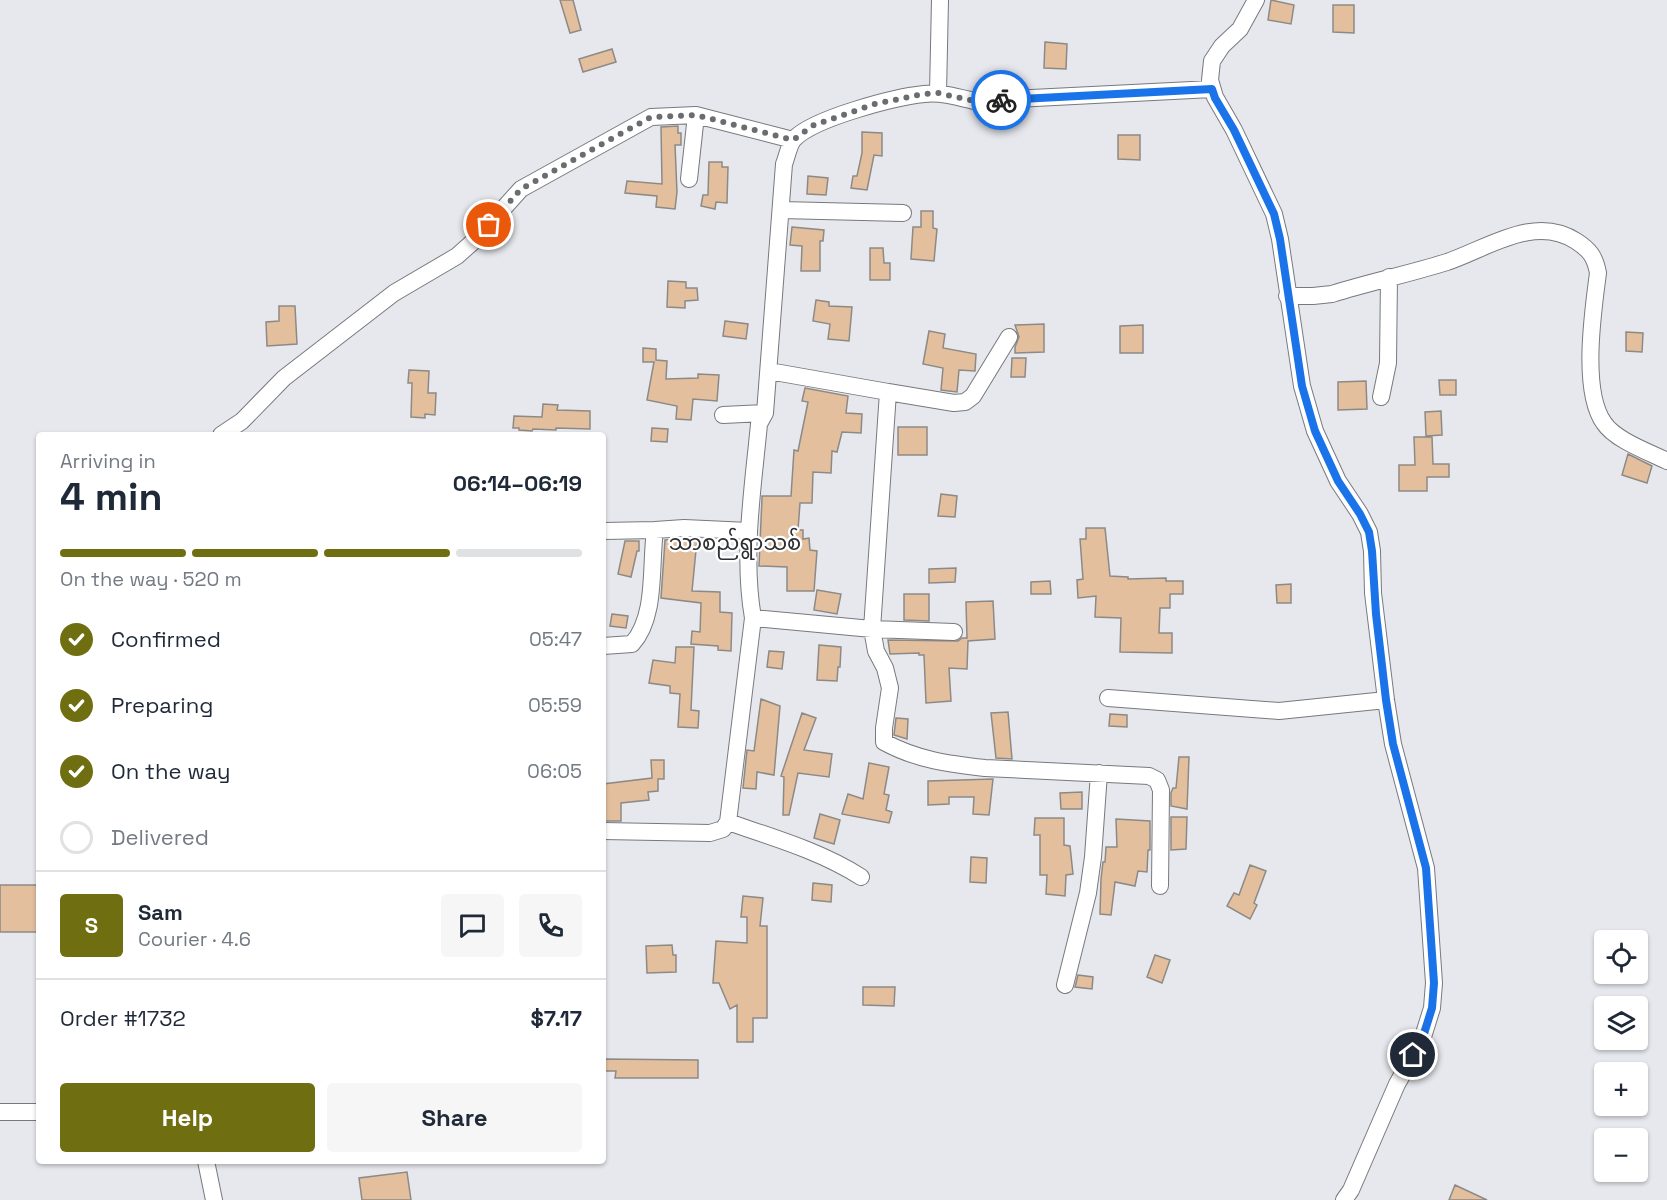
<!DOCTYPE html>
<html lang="en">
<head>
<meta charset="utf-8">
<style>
	body { margin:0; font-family:"Space Grotesk","Noto Sans Myanmar",sans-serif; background:#f6f6f7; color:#1f2937; height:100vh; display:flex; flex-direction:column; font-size:22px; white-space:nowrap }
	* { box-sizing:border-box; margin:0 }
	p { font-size:20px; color:#747a83 }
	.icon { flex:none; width:33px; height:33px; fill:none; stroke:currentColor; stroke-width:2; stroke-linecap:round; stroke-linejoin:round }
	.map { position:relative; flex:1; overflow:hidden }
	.drawer { position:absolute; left:36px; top:432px; width:570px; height:732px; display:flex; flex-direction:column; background:#fff; border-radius:6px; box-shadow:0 2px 4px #0004 }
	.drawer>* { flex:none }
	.tools { position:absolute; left:1594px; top:930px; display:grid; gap:12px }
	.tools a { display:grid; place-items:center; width:54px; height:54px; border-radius:6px; background:#fff; box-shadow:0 2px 4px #0004; font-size:30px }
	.pin { position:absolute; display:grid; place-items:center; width:51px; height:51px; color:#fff; margin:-26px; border:3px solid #fff; border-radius:50%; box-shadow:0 2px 6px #0007 }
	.courier { position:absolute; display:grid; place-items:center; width:60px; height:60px; margin:-30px; border:4px solid #1a73e8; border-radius:50%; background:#fff; color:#222; box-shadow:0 2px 8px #0007 }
	.overview em { font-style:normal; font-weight:800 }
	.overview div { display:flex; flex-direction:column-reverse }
	.overview { display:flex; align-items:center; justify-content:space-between; height:102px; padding:0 24px }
	h1 { font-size:39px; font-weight:800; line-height:45px }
	.bar { display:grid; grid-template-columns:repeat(4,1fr); gap:9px 6px; align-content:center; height:72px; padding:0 24px }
	.bar i { height:8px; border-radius:4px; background:#e0e1e3 }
	.bar .selected { background:#6f6f12 }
	.bar p { grid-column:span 4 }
	.line { display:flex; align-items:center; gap:15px; padding:0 24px; border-top:2px solid #e0e1e3 }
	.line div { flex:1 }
	.round { display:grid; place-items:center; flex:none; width:63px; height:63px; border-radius:6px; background:#f6f6f7 }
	ol { padding:0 24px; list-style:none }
	li { display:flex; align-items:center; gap:18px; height:66px }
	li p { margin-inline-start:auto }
	li .icon { padding:6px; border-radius:50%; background:#6f6f12; color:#fff; stroke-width:4 }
	li:last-child { color:#747a83 }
	li i { width:33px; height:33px; border:3px solid #e0e1e3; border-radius:50% }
	.cta { display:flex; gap:12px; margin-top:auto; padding:12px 24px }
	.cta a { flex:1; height:69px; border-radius:6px; background:#6f6f12; color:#fff; font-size:24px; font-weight:800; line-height:69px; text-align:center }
	.cta a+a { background:#f6f6f7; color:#1f2937 }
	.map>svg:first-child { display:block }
	.building { fill:#e3bf9e; stroke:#8d8a86; stroke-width:1.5 }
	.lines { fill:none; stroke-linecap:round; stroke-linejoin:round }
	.minor-casing { stroke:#77797d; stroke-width:18 }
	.minor { stroke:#fff; stroke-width:16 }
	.done { stroke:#6b6c6f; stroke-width:6; stroke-dasharray:0 10.8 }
	.route { stroke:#1a73e8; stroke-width:8 }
	.labels { text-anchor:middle; stroke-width:4.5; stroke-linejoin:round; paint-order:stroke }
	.quarter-label { font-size:21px; fill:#2d2f32; stroke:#fff }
</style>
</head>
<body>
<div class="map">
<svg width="1667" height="1200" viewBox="0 0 1667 1200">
	<rect width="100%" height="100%" fill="#e6e8ed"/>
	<path class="building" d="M560 0H573L581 30 570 33Z
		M1271 0 1294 5 1291 24 1268 20Z
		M1333 5H1354V33L1333 32Z
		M1045 42 1067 44 1066 69 1044 68Z
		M612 49 616 62 583 72 579 59Z
		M678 126V133H681V145H675L677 192 675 209 656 207 657 196 625 193 627 181 662 184 661 127Z
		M862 132 882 133V156L874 155 867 190 851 188 853 176H857L862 153Z
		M1118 135H1140V160L1118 159Z
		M709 162H722V167H728L727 203 716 202 715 209 701 206 703 195H708Z
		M808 176 828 178 826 195 807 194Z
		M921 211H933V228L937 229 934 261 911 259 913 227H921Z
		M792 227 824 230 823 241H820V271H801L802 246 790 245Z
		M870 248H883L884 263H890V280H870Z
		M668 281 686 282V288H697L698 300 685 301V308L667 307Z
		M816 300 829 302V306L852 307 849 341 828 339 830 324 813 321Z
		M279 306H295L297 344 267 346 266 322 279 321Z
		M725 321 748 324 746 339 723 336Z
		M1044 324V352L1015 353V347L1019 337 1015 325Z
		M1143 325V353H1120V326Z
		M929 331 945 334 943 348 976 354 975 371 959 370 957 392 941 390 943 368 923 364Z
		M1626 332 1643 333 1642 352 1626 351Z
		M643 348 656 349V360L667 361 666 379 698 378V374L719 375 717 401 693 399 691 420 676 419 677 406 647 400 654 362H643Z
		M1012 358H1026L1025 377H1011Z
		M409 370 429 371 428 393H436L435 415 425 414V418L411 417 412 383H408Z
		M1439 380H1456V395H1440Z
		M1366 381 1367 409 1338 410V382Z
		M805 388 848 396 846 413 862 414 861 433 842 432 837 452 832 451 831 473 813 472 812 503H800L798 530H803V539L809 538 810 550 817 551 814 591H787V567L759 566 762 498V496H791L794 450 798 451 808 402 802 401Z
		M543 404 558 405 557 410 590 411V429L556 428V430L533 429 532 431 519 430V428H513L514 416 542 417Z
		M1441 411 1442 435 1426 436 1425 412Z
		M898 427H927V455H898Z
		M652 428 668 429 667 442 651 441Z
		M1414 437H1432L1433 464H1449V477H1427V491H1399V465H1415Z
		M1628 454 1652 466 1647 483 1622 475Z
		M941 494 957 496 955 517 938 516Z
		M1086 528H1105L1110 576 1128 577V579L1166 578V581H1183V594H1170V608H1160L1159 633H1172V653L1120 652 1121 618 1095 617 1096 596 1078 598 1077 580 1083 579 1080 539H1086Z
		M682 539 697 540 692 591 720 592V612L732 613 731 651 718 650V646L691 644 692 631 700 632 701 603 661 598 665 540Z
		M625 541H639V551H637L631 577 618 574Z
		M956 568 955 582 929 583V569Z
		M1050 581 1051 594H1031V582Z
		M1291 584V603H1277L1276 585Z
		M817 590 841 594 837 614 814 610Z
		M904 594H929V621L904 620Z
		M993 601 995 639 968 641 967 669 949 668 951 701 926 703 924 655H919V653L890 654 888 640 958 641 962 638H967L966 602Z
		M612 614 628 616 626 628 610 626Z
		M819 645 841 647 840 667H838L837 681 817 680Z
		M676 647H694L691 710 699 711 698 728 678 727 680 694 670 693V686L649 683 653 660 675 663Z
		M769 651 784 652 782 669 767 667Z
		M761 699 780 706 774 775 757 772 756 789 743 788 747 750 754 751Z
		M1008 712 1012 759 996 758 991 713Z
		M802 713 816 718 804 750 832 754 829 777 798 773 789 815H783L784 777 781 776Z
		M1110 714 1127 715V727L1109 726Z
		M896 718 908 719 907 739 894 735Z
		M1179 757H1189L1187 809 1171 806V793L1173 788H1176Z
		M651 760H664V779H658V791L648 792 649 800 621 803V821H603V784L652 778Z
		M869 763 889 767 884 794 889 795 886 810 892 812 889 823 842 814 848 794 863 799Z
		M993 779 989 815 973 814 974 797H949V804L928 805V781Z
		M1082 792V809H1061L1060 793Z
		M820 814 840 820 834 844 814 838Z
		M1171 817H1187L1186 849 1171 850Z
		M1035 818H1064V845L1070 846 1073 874 1066 875 1065 896 1046 894 1047 875H1040V835H1034Z
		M1116 819 1150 821V850H1148L1147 872 1138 871 1135 886 1115 882 1111 915 1100 914 1101 879 1103 862H1105L1106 847H1117Z
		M971 857 987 858 986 883 970 882Z
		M1250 865 1266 871 1254 903 1257 905 1250 919 1227 906 1234 893 1239 895Z
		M813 883 832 885 831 902 812 900Z
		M0 885H39V932H0Z
		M743 896 763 898 760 926H767V1018H753V1042H737V1005L730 1009 719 983H713L716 941 747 943V917H741Z
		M672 945 673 955H676V972L647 973 646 946Z
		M1155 955 1170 960 1162 983 1147 977Z
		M1078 975 1093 977 1092 989 1075 987Z
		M863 987H895L894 1006 863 1005Z
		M603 1059 698 1060V1078H615L616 1071H603Z
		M407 1172 411 1200H362L359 1178Z
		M1455 1185 1487 1200H1449Z"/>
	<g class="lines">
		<g class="minor-casing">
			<path id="minor" d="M1256 0 1240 29 1222 46 1212 61 1210 80 1215 97 1234 130 1274 214 1280 239 1302 386 1315 431 1338 481 1360 514 1369 532 1372 551 1373 593 1386 700 1393 744 1426 868 1434 983 1432 1008 1422 1040 1397 1084 1351 1190 1344 1200
				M938 93 940 0
				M689 179 696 115
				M781 210 903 213
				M1287 296H1313L1332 294C1370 282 1409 274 1447 262 1488 248 1535 214 1576 241 1590 250 1595 257 1598 273 1593 311 1581 391 1604 423 1615 440 1649 452 1667 461
				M1009 337 973 396 965 402 954 403 888 392 872 629 876 651 885 668 890 688 884 728V742C917 760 949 764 985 768L1149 776 1157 780 1161 790 1160 886
				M769 371 888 392
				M1381 397 1388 363 1389 277
				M723 415 765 413
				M221 435 242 421 284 378 394 293 457 256 475 240 521 189 651 117 696 115 793 140
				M603 531 655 530
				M753 618 872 629 954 632
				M603 646 632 644C657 616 650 566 655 530L684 528 749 531
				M1108 698 1279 711 1386 700
				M728 822C774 838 820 851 861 877
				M603 831 710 833 723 829 728 822 753 618C742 555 753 488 759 424L765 413 784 164C787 157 789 144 794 139 814 118 895 97 924 94 941 92 958 97 974 101L1212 89
				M1065 985 1088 893 1093 857 1099 773
				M0 1112H39
				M206 1161 214 1200"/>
		</g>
		<use href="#minor" class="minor"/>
	</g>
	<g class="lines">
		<path class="done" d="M489 225 521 189 651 117 696 115 793 140 814 125 875 104 923 94 938 93 974 101 1001 100"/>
		<path class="route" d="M1001 100 1212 89 1215 98 1234 130 1274 214 1280 239 1302 386 1315 431 1338 481 1360 514 1369 532 1372 551 1376 614 1386 700 1393 744 1426 868 1434 983 1432 1008 1422 1040 1413 1055"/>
	</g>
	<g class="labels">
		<g class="quarter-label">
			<text x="735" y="550">သာစည်ရွာသစ်</text>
		</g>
	</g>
</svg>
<div class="tools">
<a><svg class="icon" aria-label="locate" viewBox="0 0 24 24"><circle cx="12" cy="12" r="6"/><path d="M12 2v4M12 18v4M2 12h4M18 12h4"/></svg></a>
<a><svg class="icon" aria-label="layers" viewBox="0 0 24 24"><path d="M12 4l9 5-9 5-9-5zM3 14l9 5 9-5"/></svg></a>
<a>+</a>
<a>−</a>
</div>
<div class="pin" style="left:489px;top:225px;background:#ea580c"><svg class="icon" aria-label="bag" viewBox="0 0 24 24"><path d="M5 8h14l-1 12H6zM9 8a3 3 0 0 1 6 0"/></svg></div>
<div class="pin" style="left:1413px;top:1055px;background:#1f2937"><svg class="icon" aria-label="home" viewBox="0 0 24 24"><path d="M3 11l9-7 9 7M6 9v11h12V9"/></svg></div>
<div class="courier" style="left:1001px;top:100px"><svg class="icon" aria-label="bike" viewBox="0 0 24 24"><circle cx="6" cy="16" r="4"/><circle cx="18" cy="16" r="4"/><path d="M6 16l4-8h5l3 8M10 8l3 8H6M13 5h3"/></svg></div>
<section class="drawer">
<div class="overview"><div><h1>4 min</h1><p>Arriving in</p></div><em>06:14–06:19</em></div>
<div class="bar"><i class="selected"></i><i class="selected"></i><i class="selected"></i><i></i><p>On the way · 520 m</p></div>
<ol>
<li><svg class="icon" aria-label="check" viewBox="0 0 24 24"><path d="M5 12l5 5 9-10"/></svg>Confirmed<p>05:47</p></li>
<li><svg class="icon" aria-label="check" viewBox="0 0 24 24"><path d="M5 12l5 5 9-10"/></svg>Preparing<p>05:59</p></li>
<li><svg class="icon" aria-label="check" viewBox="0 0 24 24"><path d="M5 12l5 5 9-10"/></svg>On the way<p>06:05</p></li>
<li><i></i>Delivered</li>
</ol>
<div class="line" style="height:108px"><b class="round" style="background:#6f6f12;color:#fff">S</b><div><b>Sam</b><p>Courier · 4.6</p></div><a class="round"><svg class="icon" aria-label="chat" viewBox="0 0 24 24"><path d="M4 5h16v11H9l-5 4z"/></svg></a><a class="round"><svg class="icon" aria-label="phone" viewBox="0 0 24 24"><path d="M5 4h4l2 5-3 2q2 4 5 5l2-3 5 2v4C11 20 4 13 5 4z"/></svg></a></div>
<div class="line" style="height:78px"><div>Order #1732</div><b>$7.17</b></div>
<div class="cta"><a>Help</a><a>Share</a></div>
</section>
</div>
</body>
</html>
